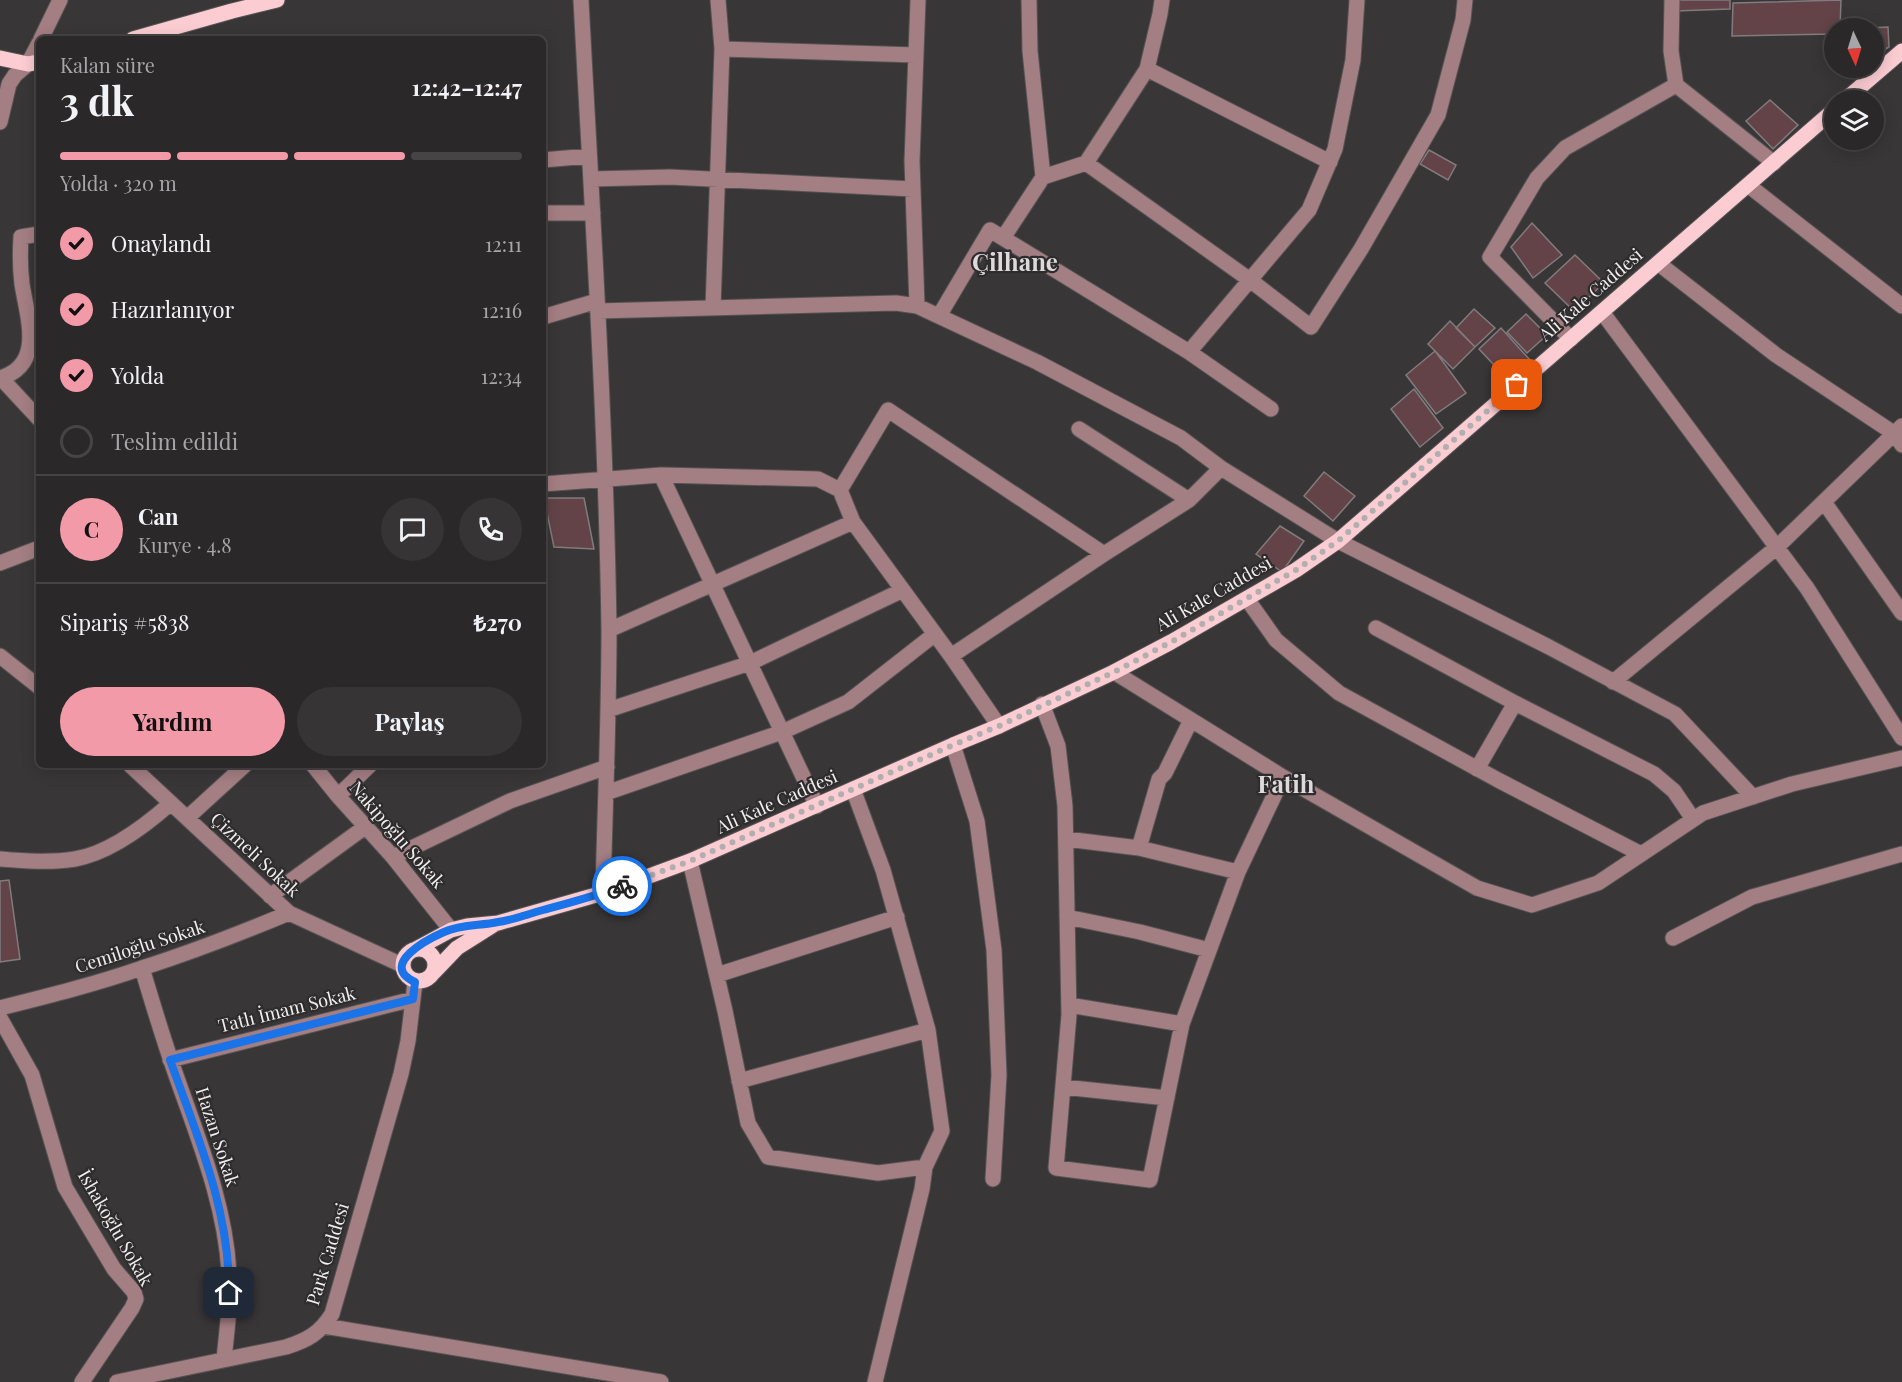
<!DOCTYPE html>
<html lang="tr">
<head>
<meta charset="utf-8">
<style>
	body { margin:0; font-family:"Playfair Display",serif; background:#373435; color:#f1f3f6; height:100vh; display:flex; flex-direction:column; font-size:22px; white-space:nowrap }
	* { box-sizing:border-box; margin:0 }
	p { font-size:20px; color:#a6a6a8 }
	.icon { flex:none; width:33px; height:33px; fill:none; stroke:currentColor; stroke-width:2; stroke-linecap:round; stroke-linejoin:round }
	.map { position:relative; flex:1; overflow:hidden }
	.side { position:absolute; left:36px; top:36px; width:510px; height:732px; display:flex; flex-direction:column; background:#2b2829; border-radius:9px; box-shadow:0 3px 15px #0003,0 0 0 2px #474446 }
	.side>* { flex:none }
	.needle { width:39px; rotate:176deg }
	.controls { position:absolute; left:1824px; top:18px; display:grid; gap:12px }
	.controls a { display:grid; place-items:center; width:60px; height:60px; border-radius:50%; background:#2b2829; box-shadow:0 3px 15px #0003,0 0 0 2px #474446; font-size:30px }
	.pin { position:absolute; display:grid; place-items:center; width:51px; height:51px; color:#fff; margin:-26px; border-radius:12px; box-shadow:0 3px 9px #0006 }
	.courier { position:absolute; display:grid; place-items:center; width:60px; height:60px; margin:-30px; border:4px solid #1a73e8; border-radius:50%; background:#fff; color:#222; box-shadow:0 2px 8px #0007 }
	.overview em { font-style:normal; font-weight:700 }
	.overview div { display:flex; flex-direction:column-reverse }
	.overview { display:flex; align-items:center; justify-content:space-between; height:102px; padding:0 24px }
	h1 { font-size:39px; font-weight:700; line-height:45px }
	.bar { display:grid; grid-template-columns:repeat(4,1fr); gap:9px 6px; align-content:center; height:72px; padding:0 24px }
	.bar i { height:8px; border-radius:4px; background:#474446 }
	.bar .on { background:#f39aa8 }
	.bar p { grid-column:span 4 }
	.line { display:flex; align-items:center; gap:15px; padding:0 24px; border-top:2px solid #474446 }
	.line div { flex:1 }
	.round { display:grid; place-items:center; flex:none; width:63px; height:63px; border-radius:32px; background:#373435 }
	ol { padding:0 24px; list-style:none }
	li { display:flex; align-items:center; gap:18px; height:66px }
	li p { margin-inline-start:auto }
	li .icon { padding:6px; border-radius:50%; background:#f39aa8; color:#111; stroke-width:4 }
	li:last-child { color:#a6a6a8 }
	li i { width:33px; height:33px; border:3px solid #474446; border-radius:50% }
	.primary-button { display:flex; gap:12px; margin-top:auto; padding:12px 24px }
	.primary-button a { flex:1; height:69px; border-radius:36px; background:#f39aa8; color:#111; font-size:24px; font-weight:700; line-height:69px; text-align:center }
	.primary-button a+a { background:#373435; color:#f1f3f6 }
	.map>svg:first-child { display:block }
	.building { fill:#634348; stroke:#807c7d; stroke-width:1.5 }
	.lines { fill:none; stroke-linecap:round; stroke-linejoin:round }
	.minor-casing { stroke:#565354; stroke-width:17 }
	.major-casing { stroke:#565354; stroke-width:17 }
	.minor { stroke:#a37e83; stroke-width:15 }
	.major { stroke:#fbccd2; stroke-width:15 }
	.done { stroke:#b0aeae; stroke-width:6; stroke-dasharray:0 10.8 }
	.route { stroke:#1a73e8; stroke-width:8 }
	.labels { text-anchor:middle; stroke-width:4.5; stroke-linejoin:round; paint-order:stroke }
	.street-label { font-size:18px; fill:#f0eeee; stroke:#2f2c2d }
	.district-label { font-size:24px; font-weight:bold; fill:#dedadb; stroke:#2f2c2d }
</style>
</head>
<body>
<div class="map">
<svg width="1902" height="1382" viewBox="0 0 1902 1382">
	<rect width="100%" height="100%" fill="#393637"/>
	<path class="building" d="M1675 0H1730V9L1675 11Z
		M1841 0 1840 28H1834V34L1732 36 1733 3Z
		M1888 27 1889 47 1874 56V28H1868Z
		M1770 100 1798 125 1773 149 1746 121Z
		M1429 150 1456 165 1448 180 1420 164Z
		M1532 223 1562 255 1533 278 1511 247Z
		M1575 255 1604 283 1574 311 1545 283Z
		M1474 309 1495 328 1475 347 1456 328Z
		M1526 314 1547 335 1527 353 1507 332Z
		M1450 321 1475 347 1453 369 1428 344Z
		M1501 328 1530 360 1508 380 1479 349Z
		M1435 351 1466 393 1436 414 1406 375Z
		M1414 389 1443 428 1420 447 1391 409Z
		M1324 472 1355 496 1333 521 1304 496Z
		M544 498H584L594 549 554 547Z
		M1280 526 1304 541 1282 572 1256 554Z
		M9 880 20 959 0 962V881Z"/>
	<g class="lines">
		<g class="minor-casing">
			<path id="minor" d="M581 0C592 209 606 420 609 630 609 718 605 806 603 893
				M1029 0 1030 51 1043 177
				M1672 0 1671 51 1676 85 1774 163
				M41 39 60 0
				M722 49 916 55
				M1147 69 1330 162
				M0 122 9 84 15 75 28 64 39 43
				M543 160 589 156
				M1086 163 1250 280 1311 327 1361 249 1438 115 1463 20 1465 0
				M591 179 670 177 913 189
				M1748 185 1902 306
				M543 213H593
				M1003 238 1189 352 1271 409
				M1658 263 1776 355 1895 434 1902 445
				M917 306 912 161 918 0
				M713 308 722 49 718 0
				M598 311 896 303 917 306 1037 362 1181 438 1221 468 1338 541 1547 646 1675 714 1753 797
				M1602 312 1807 588 1902 738
				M939 316 990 230 1003 238 1043 177 1086 163 1147 69 1160 14 1162 0
				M543 317 597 301
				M1571 339 1490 257 1537 178 1565 148 1676 85
				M1189 352 1309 210 1335 149 1353 60 1357 0
				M0 378C45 365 27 317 22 284 20 268 20 253 21 237L39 234
				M1 378 39 419
				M1079 429 1189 500
				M661 475 817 806
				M543 484 661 475 818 479 840 490 853 522 951 656 999 726
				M840 490 888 410 1104 554
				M1824 502 1902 613
				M0 563 39 548
				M1247 599 1276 640 1339 693 1498 780 1641 854
				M1376 628 1515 703 1654 774 1674 791 1693 819
				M609 630 853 522
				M0 656 39 687
				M951 656 1104 554 1189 500 1221 468
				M1114 672 1283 777 1477 888 1532 905 1598 883 1703 813 1792 784 1902 758
				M1613 682 1777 547 1902 426
				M1042 704 1058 746 1065 806 1069 1015 1056 1168 1150 1180 1182 1024 1238 872 1283 777
				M608 710 750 663 903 590
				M953 745 977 821 994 950 999 1075 993 1179
				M130 765 289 913 402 965
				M313 765 338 796 393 857 451 930
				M1477 769 1515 703
				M606 793 782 732 848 702 935 634
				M338 796 370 765
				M187 818 245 765
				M1066 839 1139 848 1238 872
				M1139 848 1159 779 1165 773 1191 720
				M393 857 510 801 607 767
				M0 859C24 861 50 863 75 859 110 853 145 826 171 803
				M690 861 725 1011 748 1123 768 1157 878 1173 925 1167 942 1131 928 1030 883 870 853 789
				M270 896 365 827
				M1067 917 1140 932 1209 950
				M1673 938 1752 897 1902 854
				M142 968C153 1005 164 1042 177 1078 199 1141 225 1204 229 1272 231 1301 227 1330 224 1359
				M717 975 897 917
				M1069 1005 1182 1024
				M0 1008C48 996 96 984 142 968 192 952 241 933 289 913
				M0 1018 32 1075 65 1187 114 1269 134 1292 136 1299 132 1308 82 1382
				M170 1060 413 999
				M739 1081 928 1030
				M1063 1087 1167 1098
				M324 1326 661 1382
				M117 1382 286 1347C308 1340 320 1333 332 1314L401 1074 408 1041 415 982
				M875 1382 922 1189 925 1167"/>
		</g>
		<g class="major-casing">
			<path id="major" d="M133 39 232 11 277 0
				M0 58 28 64 39 62
				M1845 100 1902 51
				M403 965a16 16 0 1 1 32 0a16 16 0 1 1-32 0Z
				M414 950 451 930 467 926 498 923 603 893 690 861 953 745 999 726 1114 672 1171 642 1296 570 1338 541 1834 110
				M434 972 457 948 495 924"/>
		</g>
		<use href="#minor" class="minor"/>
		<use href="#major" class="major"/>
	</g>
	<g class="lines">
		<path class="done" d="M622 886 690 861 953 745 999 726 1114 672 1171 642 1296 570 1338 541 1517 385"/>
		<path class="route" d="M229 1293C230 1211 197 1135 170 1060L413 999 415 982C378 965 428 939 444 932 462 924 480 926 498 922 513 920 528 914 543 910 569 903 596 896 622 886"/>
	</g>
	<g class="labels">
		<g class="street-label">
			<text transform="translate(1591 295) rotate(-41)" y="6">Ali Kale Caddesi</text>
			<text transform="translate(1214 594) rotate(-30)" y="6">Ali Kale Caddesi</text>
			<text transform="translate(777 802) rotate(-24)" y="6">Ali Kale Caddesi</text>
			<text transform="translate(397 835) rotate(49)" y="6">Nakipoğlu Sokak</text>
			<text transform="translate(255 855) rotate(43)" y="6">Çizmeli Sokak</text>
			<text transform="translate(140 947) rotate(-18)" y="6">Cemiloğlu Sokak</text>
			<text transform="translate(287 1010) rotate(-14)" y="6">Tatlı İmam Sokak</text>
			<text transform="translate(217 1137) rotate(72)" y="6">Hazan Sokak</text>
			<text transform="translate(115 1228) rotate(60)" y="6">İshakoğlu Sokak</text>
			<text transform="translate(328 1254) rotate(-73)" y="6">Park Caddesi</text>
		</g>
		<g class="district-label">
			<text x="1015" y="271">Çilhane</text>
			<text x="1286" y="793">Fatih</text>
		</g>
	</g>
</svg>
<div class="controls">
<a><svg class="needle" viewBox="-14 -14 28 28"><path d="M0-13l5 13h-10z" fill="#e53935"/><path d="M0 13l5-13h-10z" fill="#a6a6a8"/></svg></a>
<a><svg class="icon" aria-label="layers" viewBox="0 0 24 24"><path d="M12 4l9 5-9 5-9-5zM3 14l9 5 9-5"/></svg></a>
</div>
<div class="pin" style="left:1517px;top:385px;background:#ea580c"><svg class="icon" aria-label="bag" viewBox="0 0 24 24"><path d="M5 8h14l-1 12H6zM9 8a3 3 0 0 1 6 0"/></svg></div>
<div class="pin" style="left:229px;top:1293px;background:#1f2937"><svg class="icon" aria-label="home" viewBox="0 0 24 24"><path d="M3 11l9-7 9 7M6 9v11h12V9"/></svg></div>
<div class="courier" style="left:622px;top:886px"><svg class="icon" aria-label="bike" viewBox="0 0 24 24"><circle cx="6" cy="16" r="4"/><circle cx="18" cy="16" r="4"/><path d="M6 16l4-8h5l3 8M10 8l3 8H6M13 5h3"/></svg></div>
<section class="side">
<div class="overview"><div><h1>3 dk</h1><p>Kalan süre</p></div><em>12:42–12:47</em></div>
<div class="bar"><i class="on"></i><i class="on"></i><i class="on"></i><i></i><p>Yolda · 320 m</p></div>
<ol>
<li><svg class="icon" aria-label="check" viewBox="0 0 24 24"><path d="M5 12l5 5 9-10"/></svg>Onaylandı<p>12:11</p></li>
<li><svg class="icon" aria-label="check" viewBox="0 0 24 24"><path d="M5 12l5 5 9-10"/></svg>Hazırlanıyor<p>12:16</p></li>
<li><svg class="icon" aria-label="check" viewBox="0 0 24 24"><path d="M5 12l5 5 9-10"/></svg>Yolda<p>12:34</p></li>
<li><i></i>Teslim edildi</li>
</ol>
<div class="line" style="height:108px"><b class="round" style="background:#f39aa8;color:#111">C</b><div><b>Can</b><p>Kurye · 4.8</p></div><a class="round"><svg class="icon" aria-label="chat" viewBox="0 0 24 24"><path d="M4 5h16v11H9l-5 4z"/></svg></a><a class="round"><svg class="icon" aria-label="phone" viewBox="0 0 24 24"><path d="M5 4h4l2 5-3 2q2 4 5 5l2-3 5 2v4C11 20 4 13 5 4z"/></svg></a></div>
<div class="line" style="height:78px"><div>Sipariş #5838</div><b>₺270</b></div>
<div class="primary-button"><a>Yardım</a><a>Paylaş</a></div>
</section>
</div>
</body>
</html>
